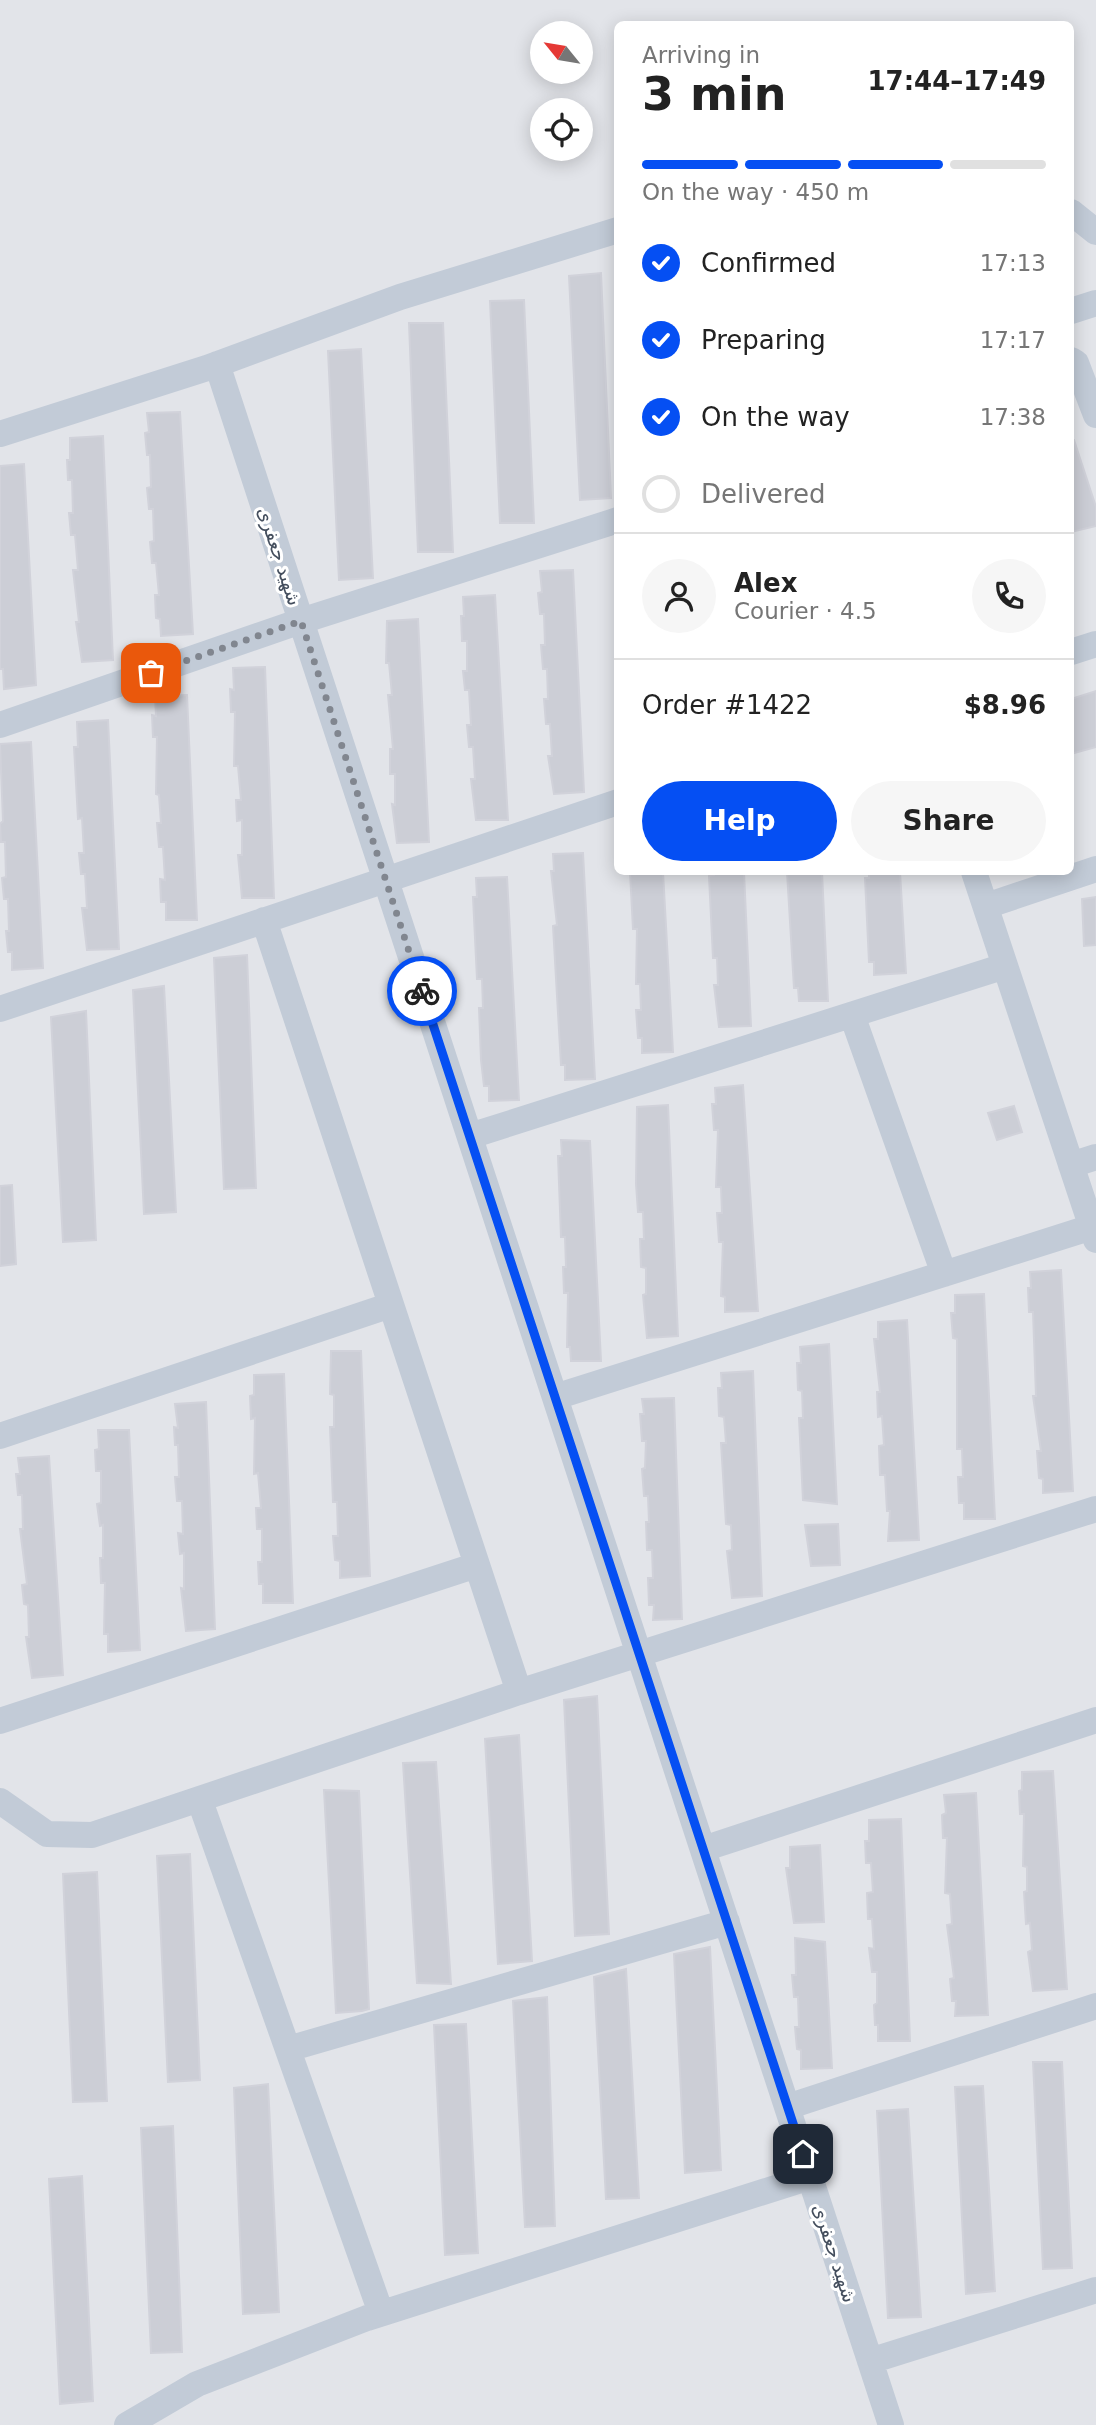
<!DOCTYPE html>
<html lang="en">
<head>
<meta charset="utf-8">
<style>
	body { margin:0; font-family:"DejaVu Sans",Cairo,sans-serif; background:#f6f6f6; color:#222; height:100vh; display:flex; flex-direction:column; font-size:26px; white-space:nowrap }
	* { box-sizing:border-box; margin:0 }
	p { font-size:23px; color:#767676 }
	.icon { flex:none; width:38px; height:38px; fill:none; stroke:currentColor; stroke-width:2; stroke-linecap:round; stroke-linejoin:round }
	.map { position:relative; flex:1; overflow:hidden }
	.details { position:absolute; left:614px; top:21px; width:460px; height:854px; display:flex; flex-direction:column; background:#fff; border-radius:10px; box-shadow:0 4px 18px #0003 }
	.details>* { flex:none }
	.needle { width:46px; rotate:300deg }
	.controls { position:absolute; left:530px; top:21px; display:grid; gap:14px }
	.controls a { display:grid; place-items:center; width:63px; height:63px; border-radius:50%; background:#fff; box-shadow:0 4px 18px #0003; font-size:35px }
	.pin { position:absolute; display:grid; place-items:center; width:60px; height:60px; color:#fff; margin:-30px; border-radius:14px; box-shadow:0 4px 10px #0006 }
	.courier { position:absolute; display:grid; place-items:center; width:70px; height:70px; margin:-35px; border:5px solid #054ff3; border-radius:50%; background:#fff; color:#222; box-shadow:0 2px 9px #0007 }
	.headline em { font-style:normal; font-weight:800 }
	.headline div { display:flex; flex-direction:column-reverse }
	.headline { display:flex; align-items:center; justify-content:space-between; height:119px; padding:0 28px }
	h1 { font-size:46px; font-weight:800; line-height:52px }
	.bar { display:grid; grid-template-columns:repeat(4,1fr); gap:10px 7px; align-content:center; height:84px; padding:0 28px }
	.bar i { height:9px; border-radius:5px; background:#e0e0e0 }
	.bar .selected { background:#054ff3 }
	.bar p { grid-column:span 4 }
	.line { display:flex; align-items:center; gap:18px; padding:0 28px; border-top:2px solid #e0e0e0 }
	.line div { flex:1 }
	.round { display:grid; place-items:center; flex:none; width:74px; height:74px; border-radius:37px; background:#f6f6f6 }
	ol { padding:0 28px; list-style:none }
	li { display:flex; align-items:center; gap:21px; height:77px }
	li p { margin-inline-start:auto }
	li .icon { padding:7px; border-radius:50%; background:#054ff3; color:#fff; stroke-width:4 }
	li:last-child { color:#767676 }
	li i { width:38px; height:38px; border:4px solid #e0e0e0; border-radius:50% }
	.button { display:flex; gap:14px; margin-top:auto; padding:14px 28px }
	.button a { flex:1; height:80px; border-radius:42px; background:#054ff3; color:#fff; font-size:28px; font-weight:800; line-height:80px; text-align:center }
	.button a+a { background:#f6f6f6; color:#222 }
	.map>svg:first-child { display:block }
	.airport { fill:#e2e4e9; fill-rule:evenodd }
	.building { fill:#ccced6; stroke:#d1d2da; stroke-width:2 }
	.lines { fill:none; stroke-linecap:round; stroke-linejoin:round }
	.minor { stroke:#c2cbd7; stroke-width:26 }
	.done { stroke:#81868f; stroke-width:7; stroke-dasharray:0 12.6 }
	.route { stroke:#054ff3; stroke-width:9 }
	.labels { text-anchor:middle; stroke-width:6; stroke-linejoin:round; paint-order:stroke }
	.street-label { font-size:19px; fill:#444e5d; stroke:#fff }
</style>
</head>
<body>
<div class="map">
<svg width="1096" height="2425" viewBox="0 0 1096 2425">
	<rect width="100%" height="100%" fill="#f1eeed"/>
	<path class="airport" d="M0 0H1096V2425H0ZM618 24H1071V872H618ZM542 33H581V72H542ZM542 110H581V149H542Z"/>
	<path class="building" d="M601 273 611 498 580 500 569 276Z
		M524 300 534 523H500L490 301Z
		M409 323H443L453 552H418Z
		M361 349 373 578 339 580 328 351Z
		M180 412 193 634 161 636 160 619 156 618 155 595H159L156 563H152L150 542 154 541 153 509H149L147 488 151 487 150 455H147L145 433 149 432 147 413Z
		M103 436 113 660 82 662 76 622H79L73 570H78L75 535H71L69 513H73L72 480H68L67 460H70V438Z
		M1071 440H1074L1096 507V526L1071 532Z
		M24 464 36 685 4 689 3 669H0V466Z
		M573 570 584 792 554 794 548 756H552L550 724H546L544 699H548L547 669H543L541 645H545L544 614H540L538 593 542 592 540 571Z
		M495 595 508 820H476L471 779H475L473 747H469L467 725H471L469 690H465L463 671H467V641H462L461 616H464L463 597Z
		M418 619 429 842 397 843 392 804 395 805V774H390V749H393L388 695H392L389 663H386L387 621Z
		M265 667 274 898H242L238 855H242V820L237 821 236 800H241L238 766H234L235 712H231L230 689 234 690 233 668Z
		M1096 691V747L1071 754V699Z
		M187 695 197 920H166V902H161L160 879 165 880 163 847H159L157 823H161L159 795 156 794 157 737H153L152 715 156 716 155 696Z
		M108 720 119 949 87 950 82 908H87L85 874H81L79 853H84L82 818 78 819 74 747H78L77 722Z
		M31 742 43 968 12 970V952H8L6 931H9L8 899H4L2 878 6 877 5 842H1L0 824 3 821 0 744Z
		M583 853 595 1079 565 1080V1065H561L553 926 557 925 551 871H554L553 854Z
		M630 872H663L673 1052 642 1053V1038H638L636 1010H641L640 984H636L637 929H633Z
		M714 872H744L751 1026 719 1027 714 985H718L717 958H713L709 876 714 875Z
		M787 872H822L828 1001H799L798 988H794Z
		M869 872H900L906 973 874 975V962H869L865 878H869Z
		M507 877 519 1100 489 1101V1086H484L481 1060 479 1008H483L482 979H477L473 897H477L476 878Z
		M1096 897V945L1084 946 1082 899Z
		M247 955 256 1188 224 1189 214 958Z
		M164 986 176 1212 144 1214 133 990Z
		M86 1011 96 1240 63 1242 51 1017Z
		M743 1085 758 1311 725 1312V1297L721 1296 723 1242H719L717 1213H722L721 1187H716L718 1130H714L712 1104H716L715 1088Z
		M668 1105 678 1336 647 1338 643 1295 646 1294V1268L641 1267 640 1239H644L643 1212H638L636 1184 637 1107Z
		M1014 1106 1022 1132 997 1140 988 1113Z
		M561 1140 590 1141 601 1361H571L570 1347H567L568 1293H564L563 1267H566L565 1237H561L558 1156H562Z
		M12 1185 16 1264 0 1266V1186Z
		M1061 1270 1073 1491 1043 1493V1479L1039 1478 1037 1451H1041L1033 1396H1036L1033 1312H1029L1028 1288H1031L1030 1272Z
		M984 1294 995 1519H964V1503H959L958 1477H963L962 1449H957V1339L953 1338 951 1313H955V1295Z
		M907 1320 919 1540 888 1541 890 1511H887L885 1475H880L879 1446 884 1445 882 1416 878 1417 877 1392H880L874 1339H878V1322Z
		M829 1344 837 1504 803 1500 799 1418H803L802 1391 798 1390 797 1363H801L800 1347Z
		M331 1351H361L370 1576 340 1578V1561L335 1560 333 1536H338L337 1502H333L330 1427H334V1395L330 1394Z
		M753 1371 762 1596 732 1598 727 1551 732 1550 731 1525 726 1524 721 1443H726L724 1417 719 1416 718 1388H722L721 1373Z
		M284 1374 293 1603H263V1584H259L258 1562H262V1529H257L256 1508H261L258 1473 254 1474 255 1418 251 1419 250 1396 254 1395V1375Z
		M674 1398 682 1619 653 1620 654 1605H649L648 1578H653L652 1550H647L646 1522H649L648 1496H644L642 1469 645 1468 646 1441H642L640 1414H644L642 1399Z
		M206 1402 215 1629 186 1631 181 1588 184 1589V1553L180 1554 178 1533 183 1534 182 1501H177L175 1477H179L178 1445H175L174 1427 178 1428 175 1404Z
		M98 1430H129L140 1650 108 1652V1634H104L105 1583H101L100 1558H103V1525L100 1526 97 1504 101 1503V1471H96L95 1450 99 1449Z
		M49 1456 63 1675 32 1678 26 1637H29L28 1605 24 1604 22 1585 27 1584 20 1529H23L22 1495H18L16 1474H20L18 1458Z
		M838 1524 840 1565 811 1566 805 1525Z
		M597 1696 609 1934 575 1936 564 1700Z
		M519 1735 532 1961 498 1964 485 1739Z
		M436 1762 451 1984 417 1983 403 1763Z
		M1053 1771 1067 1989 1033 1991 1028 1952 1032 1950 1030 1923 1026 1924 1024 1892 1027 1891V1867L1023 1866 1024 1814H1020L1019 1791 1022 1790V1772Z
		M324 1790 359 1791 369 2009 362 2011 336 2013Z
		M976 1793 988 2015 955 2016 956 2001H952L950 1979 954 1978 947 1925 952 1924 950 1894 945 1893 947 1838H943L942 1815 946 1813 944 1795Z
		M901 1819 910 2041H878V2025H875L874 2005 877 2003V1972H872L869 1948 874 1949 872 1919H868L867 1893 873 1892 871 1863H866L865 1841H869V1820Z
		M820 1845 824 1922 794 1923 786 1868H790V1847Z
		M190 1854 200 2080 168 2082 157 1856Z
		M97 1872 107 2101 73 2102 63 1874Z
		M795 1938 825 1942 832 2068 801 2069V2050L797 2049 795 2027H799L798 1997H794L792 1975H796Z
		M710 1947 721 2170 685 2173 674 1954Z
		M626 1969 639 2198 606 2199 594 1977Z
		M547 1997 555 2226 525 2227 513 2001Z
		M466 2024 478 2253 445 2255 434 2025Z
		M1033 2062H1062L1072 2268 1043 2269Z
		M268 2084 279 2312 243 2314 234 2088Z
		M983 2086 995 2291 966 2294 955 2087Z
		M908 2109 921 2317 888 2318 877 2111Z
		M173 2126 182 2352 151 2353 141 2128Z
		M82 2176 93 2401 60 2404 49 2179Z"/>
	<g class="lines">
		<path class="minor" d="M1071 212 1096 232
			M1071 311 1096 303
			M1071 360 1076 363 1096 415
			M217 364 891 2425
			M0 434 207 368 400 297 618 230
			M1071 652 1096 644
			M0 725 301 621 618 520
			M974 872 1096 1240
			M986 906 1096 869
			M264 920 519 1692 1096 1509
			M0 1009 618 802
			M852 1015 944 1274
			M470 1136 1005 966
			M1071 1165 1096 1157
			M555 1397 1092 1227
			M0 1436 391 1305
			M0 1721 477 1565
			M0 1801 47 1834 92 1835 519 1692
			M200 1801 381 2313
			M703 1849 1096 1720
			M288 2049 727 1922
			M787 2107 1096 2006
			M870 2361 1096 2290
			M127 2425 197 2384 367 2318 810 2177"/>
	</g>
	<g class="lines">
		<path class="done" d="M151 673 301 621 422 991"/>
		<path class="route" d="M422 991 803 2154"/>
	</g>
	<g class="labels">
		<g class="street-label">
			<text transform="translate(280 556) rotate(72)" y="7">شهید جعفری</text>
			<text transform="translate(835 2253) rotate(72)" y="7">شهید جعفری</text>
		</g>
	</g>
</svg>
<div class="controls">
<a><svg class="needle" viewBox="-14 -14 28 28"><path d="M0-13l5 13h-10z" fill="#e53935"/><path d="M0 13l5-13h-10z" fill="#767676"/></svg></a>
<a><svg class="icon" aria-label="locate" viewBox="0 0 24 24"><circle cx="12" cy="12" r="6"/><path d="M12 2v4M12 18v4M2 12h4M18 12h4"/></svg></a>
</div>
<div class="pin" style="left:151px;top:673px;background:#ea580c"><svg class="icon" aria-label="bag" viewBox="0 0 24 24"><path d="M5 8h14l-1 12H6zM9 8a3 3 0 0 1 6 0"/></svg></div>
<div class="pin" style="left:803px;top:2154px;background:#1f2937"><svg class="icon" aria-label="home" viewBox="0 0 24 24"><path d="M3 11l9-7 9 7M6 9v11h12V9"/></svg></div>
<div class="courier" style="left:422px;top:991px"><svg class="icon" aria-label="bike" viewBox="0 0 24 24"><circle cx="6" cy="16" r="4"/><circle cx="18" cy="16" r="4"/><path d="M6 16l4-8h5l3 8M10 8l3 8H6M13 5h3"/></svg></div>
<section class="details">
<div class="headline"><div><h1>3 min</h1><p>Arriving in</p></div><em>17:44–17:49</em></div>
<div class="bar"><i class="selected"></i><i class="selected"></i><i class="selected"></i><i></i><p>On the way · 450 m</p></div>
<ol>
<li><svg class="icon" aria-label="check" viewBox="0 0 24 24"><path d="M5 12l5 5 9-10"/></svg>Confirmed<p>17:13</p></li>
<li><svg class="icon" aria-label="check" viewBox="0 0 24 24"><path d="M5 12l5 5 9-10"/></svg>Preparing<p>17:17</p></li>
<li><svg class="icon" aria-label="check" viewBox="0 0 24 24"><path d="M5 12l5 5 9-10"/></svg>On the way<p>17:38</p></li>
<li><i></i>Delivered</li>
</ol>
<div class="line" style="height:126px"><a class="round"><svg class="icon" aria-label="person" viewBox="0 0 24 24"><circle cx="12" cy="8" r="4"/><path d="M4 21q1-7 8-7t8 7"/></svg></a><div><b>Alex</b><p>Courier · 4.5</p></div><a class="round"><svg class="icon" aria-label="phone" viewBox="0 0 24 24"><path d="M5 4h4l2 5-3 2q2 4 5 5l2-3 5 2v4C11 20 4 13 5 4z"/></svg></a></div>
<div class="line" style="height:91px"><div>Order #1422</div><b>$8.96</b></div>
<div class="button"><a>Help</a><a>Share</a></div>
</section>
</div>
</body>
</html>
